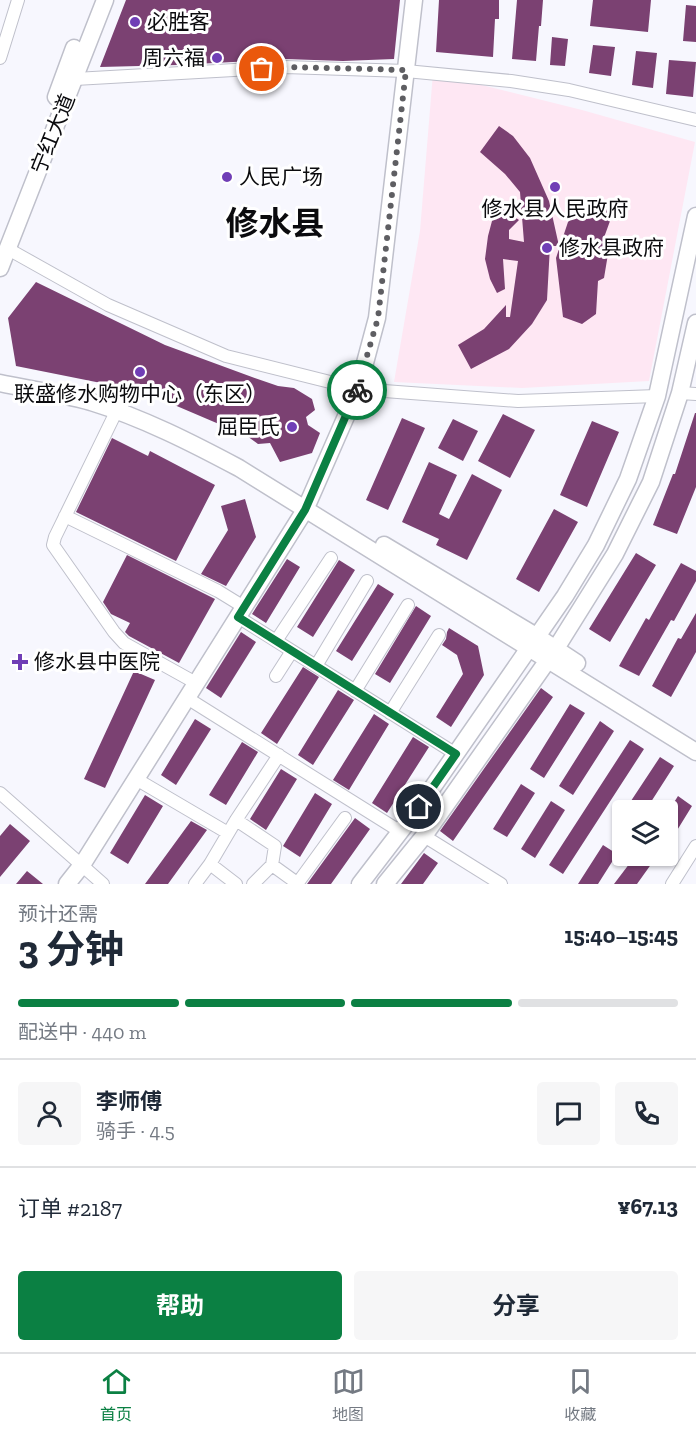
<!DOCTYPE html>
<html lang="zh">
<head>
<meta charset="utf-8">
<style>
	body { margin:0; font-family:"Zilla Slab","Noto Sans SC",serif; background:#f6f6f7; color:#1f2937; height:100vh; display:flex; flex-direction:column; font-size:22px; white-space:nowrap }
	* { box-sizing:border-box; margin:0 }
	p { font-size:20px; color:#747a83 }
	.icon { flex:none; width:33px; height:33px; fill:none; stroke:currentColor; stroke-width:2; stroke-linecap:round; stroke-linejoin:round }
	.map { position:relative; height:884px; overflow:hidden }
	.side { display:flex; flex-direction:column; background:#fff; flex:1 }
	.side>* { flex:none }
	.fabs { position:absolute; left:612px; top:800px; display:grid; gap:12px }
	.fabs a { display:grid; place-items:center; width:66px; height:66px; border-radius:6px; background:#fff; box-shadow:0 2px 4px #0004; font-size:30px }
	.pin { position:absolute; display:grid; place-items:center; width:51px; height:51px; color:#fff; margin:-26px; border:3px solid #fff; border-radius:50%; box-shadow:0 2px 6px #0007 }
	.courier { position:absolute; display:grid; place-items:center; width:60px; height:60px; margin:-30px; border:4px solid #0b8043; border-radius:50%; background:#fff; color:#222; box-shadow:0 2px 8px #0007 }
	.overview em { font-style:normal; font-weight:700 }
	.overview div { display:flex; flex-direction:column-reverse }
	.overview { display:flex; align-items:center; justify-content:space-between; height:102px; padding:0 18px }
	h1 { font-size:39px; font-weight:700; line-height:45px }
	.bar { display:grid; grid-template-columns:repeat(4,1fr); gap:9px 6px; align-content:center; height:72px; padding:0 18px }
	.bar i { height:8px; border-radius:4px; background:#e0e1e3 }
	.bar .selected { background:#0b8043 }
	.bar p { grid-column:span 4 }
	.line { display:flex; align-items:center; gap:15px; padding:0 18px; border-top:2px solid #e0e1e3 }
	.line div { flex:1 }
	.round { display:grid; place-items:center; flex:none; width:63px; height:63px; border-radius:6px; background:#f6f6f7 }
	.action { display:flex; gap:12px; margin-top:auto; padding:12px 18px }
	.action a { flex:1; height:69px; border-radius:6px; background:#0b8043; color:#fff; font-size:24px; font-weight:700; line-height:69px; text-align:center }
	.action a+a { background:#f6f6f7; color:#1f2937 }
	.menu { display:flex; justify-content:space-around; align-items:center; height:84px; border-top:2px solid #e0e1e3; background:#fff; font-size:16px; color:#747a83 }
	.menu a { display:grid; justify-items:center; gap:3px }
	.menu .selected { color:#0b8043 }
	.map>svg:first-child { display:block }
	.commercial { fill:#fee7f3 }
	.building { fill:#7b4172 }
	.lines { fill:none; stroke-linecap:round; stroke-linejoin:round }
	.minor-casing { stroke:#bfc0cb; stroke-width:14 }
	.major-casing { stroke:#bfc0cb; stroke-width:19 }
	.minor { stroke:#fff; stroke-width:12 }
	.major { stroke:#fff; stroke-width:16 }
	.done { stroke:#5e5e62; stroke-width:6; stroke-dasharray:0 10.8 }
	.route { stroke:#0b8043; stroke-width:8 }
	.poi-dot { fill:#703eb6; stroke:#fff; stroke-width:2 }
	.labels { text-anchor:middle; stroke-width:6; stroke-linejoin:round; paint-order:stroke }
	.poi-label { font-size:21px; fill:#0b0b0e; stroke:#fff; text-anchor:start }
	.street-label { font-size:21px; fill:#0b0b0e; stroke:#fff }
	.town-label { font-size:33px; font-weight:bold; fill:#0b0b0e; stroke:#fff }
</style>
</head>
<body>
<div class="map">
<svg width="696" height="884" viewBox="0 0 696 884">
	<rect width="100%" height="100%" fill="#f7f7fe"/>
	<path class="commercial" d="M433 73 582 110 695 142 649 381 522 388 394 382 420 231Z"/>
	<path class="building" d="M126 0H400L394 59 343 61 285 59 178 65 100 67Z
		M439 0H499V19H495L493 57 436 52Z
		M517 0H543L541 26H539L536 61 512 59Z
		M593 0H651L648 32 590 26Z
		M686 5 696 6V42L683 41Z
		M552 37 568 39 565 66 550 65Z
		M593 45 615 47 611 76 589 73Z
		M636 51 657 53 653 88 632 85Z
		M669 60 696 62 693 97 666 94Z
		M499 126 513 136 530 158 549 201 559 246H550L547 300 532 324 509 349 471 369 458 345 484 329 506 305V317H510L518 261 503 259 505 289 497 293 490 279 485 259 488 236 492 221 502 208 519 220 509 230V239L524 242 520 192 505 174 480 152Z
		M576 198H595L614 210 602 243 609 248 604 278 598 281 596 314 582 324 563 317 556 258Z
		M36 282 165 345 252 377 278 386 294 388 312 399 315 410 306 417 308 425 320 433 312 453 280 462 270 443 258 444 247 436 172 404 116 386 16 366 8 318Z
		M695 413H696V487L677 534 653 525 673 474H675Z
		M503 414 535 430 510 478 478 461Z
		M402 418 425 428 388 510 366 500Z
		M453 419 478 431 463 461 438 448Z
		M592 421 619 432 587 507 560 495Z
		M112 438 148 456 150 451 215 485 176 561 76 512Z
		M429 462 457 475 439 514 449 519 472 474 502 490 467 560 436 545 439 539 402 522Z
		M245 499 256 537 226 586 201 574 228 530 221 506Z
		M554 509 578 522 539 592 516 579Z
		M636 553 656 565 610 642 589 629Z
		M127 555 215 599 179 663 129 636 125 632 130 623 111 614 103 602Z
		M287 559 300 567 266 623 252 614Z
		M339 560 355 570 313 637 297 627Z
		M681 563 696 571V581L674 621 671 620 639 676 619 666 646 618 649 620Z
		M378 584 394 594 352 661 336 651Z
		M416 606 431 616 390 683 375 674Z
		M696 613V652L671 697 652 686 678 638 681 639Z
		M449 628 478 646 484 675 451 727 436 717 463 674 457 655 442 645 446 639 447 632Z
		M241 632 256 642 221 698 206 688Z
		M303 667 319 677 277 744 261 733Z
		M134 671 155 680 105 788 84 779Z
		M541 688 553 697 453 841 440 831Z
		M338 690 354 700 313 765 298 755Z
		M570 704 585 713 544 778 530 769Z
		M374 714 389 724 349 790 333 780Z
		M195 719 211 729 176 785 161 775Z
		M600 721 614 731 573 795 559 786Z
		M413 737 429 747 387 813 372 803Z
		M630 740 644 749 563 874 549 865Z
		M242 742 258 752 226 805 209 795Z
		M660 757 674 766 649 805 645 810H625Z
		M281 769 297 779 266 830 250 819Z
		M521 784 535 793 507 837 493 829Z
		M315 793 332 804 300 857 283 846Z
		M145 795 163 806 128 864 110 853Z
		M678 796 692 806 668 845V812Z
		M551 801 565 810 535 858 521 849Z
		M355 818 370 829 331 884H307Z
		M191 821 207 830 168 884H145Z
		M10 824 30 841 0 877V836Z
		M603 845 617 854 598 884H578Z
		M424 853 438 863 423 884H401Z
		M636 855H641L652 863 637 884H614Z
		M27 871 43 884H16Z"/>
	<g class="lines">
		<g class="minor-casing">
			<path id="minor" d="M0 58 18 0
				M75 79 285 67 406 71 511 81 569 90 696 120
				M8 249 108 305 226 356 358 389 518 401 657 396
				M680 393 696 394
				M123 403 116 412 55 537 53 545 114 632 124 643 196 683
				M65 516 218 591 244 607
				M238 617 456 754
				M276 641 331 558
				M316 666 367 581
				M276 676 292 651
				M355 691 408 605
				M187 698 401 832
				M390 713 439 635
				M136 779 228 833
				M0 793 103 884
				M236 820 275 846 272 865 253 884
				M424 836 501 884
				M210 864 236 884
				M272 865 297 883
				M195 884 210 864 236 820 279 755
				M297 884 345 818
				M672 884 696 846"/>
		</g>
		<g class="major-casing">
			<path id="major" d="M56 97 74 48
				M0 268 105 0
				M0 383C30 389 61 394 91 402 143 418 192 443 239 468L696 752
				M384 545 536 636 577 663
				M67 884 82 865 305 510 358 389 377 318 414 0
				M360 884 419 807 565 596 596 545 628 479 657 396 696 216
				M385 884 424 836 555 650 615 554 651 482 680 393 696 323"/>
		</g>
		<use href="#minor" class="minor"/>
		<use href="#major" class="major"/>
	</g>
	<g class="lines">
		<path class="done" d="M262 69 285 67 406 70 378 318 357 390"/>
		<path class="route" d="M357 390 305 510 238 617 456 754 419 807"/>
	</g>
	<g class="poi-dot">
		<circle cx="135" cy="22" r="6"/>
		<circle cx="217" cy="58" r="6"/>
		<circle cx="227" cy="177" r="6"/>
		<circle cx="555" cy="187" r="6"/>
		<circle cx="547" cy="248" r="6"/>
		<circle cx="140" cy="372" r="6"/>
		<circle cx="292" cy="427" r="6"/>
		<path d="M17 653h6v6h6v6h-6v6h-6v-6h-6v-6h6z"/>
	</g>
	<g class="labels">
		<g class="poi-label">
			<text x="147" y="29">必胜客</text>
			<text x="205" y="65" text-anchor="end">周六福</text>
			<text x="239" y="184">人民广场</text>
			<text x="555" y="216" text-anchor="middle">修水县人民政府</text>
			<text x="559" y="255">修水县政府</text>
			<text x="140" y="401" text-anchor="middle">联盛修水购物中心（东区）</text>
			<text x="280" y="434" text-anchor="end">屈臣氏</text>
			<text x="34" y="669">修水县中医院</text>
		</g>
		<g class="street-label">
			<text transform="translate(53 134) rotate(-68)" y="7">宁红大道</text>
		</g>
		<g class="town-label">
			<text x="275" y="235">修水县</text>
		</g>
	</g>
</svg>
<div class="fabs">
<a><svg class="icon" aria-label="layers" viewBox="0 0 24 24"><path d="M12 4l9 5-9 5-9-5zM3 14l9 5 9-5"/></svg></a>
</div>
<div class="pin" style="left:262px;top:69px;background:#ea580c"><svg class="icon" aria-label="bag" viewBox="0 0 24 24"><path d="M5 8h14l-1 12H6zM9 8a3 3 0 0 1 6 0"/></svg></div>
<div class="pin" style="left:419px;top:807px;background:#1f2937"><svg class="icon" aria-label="home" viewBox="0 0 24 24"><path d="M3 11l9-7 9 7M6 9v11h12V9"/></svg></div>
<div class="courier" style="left:357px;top:390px"><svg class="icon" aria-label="bike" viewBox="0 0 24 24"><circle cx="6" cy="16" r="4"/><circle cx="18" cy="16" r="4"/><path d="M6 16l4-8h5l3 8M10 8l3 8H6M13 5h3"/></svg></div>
</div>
<section class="side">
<div class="overview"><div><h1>3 分钟</h1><p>预计还需</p></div><em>15:40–15:45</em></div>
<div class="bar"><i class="selected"></i><i class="selected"></i><i class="selected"></i><i></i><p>配送中 · 440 m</p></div>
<div class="line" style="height:108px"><a class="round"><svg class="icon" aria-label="person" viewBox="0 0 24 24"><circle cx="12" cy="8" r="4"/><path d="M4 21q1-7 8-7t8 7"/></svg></a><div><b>李师傅</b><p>骑手 · 4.5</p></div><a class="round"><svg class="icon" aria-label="chat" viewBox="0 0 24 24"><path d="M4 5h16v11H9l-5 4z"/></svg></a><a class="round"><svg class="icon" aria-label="phone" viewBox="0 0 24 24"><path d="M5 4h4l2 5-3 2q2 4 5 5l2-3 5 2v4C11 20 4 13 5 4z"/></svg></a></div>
<div class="line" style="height:78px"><div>订单 #2187</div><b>¥67.13</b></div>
<div class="action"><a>帮助</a><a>分享</a></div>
</section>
<nav class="menu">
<a class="selected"><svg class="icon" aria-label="home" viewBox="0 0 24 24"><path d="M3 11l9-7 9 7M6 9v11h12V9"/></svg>首页</a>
<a><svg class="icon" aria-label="map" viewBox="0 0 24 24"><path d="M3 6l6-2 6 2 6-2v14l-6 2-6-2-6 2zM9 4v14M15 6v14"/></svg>地图</a>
<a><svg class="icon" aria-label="saved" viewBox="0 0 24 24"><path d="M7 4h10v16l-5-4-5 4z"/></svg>收藏</a>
</nav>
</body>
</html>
